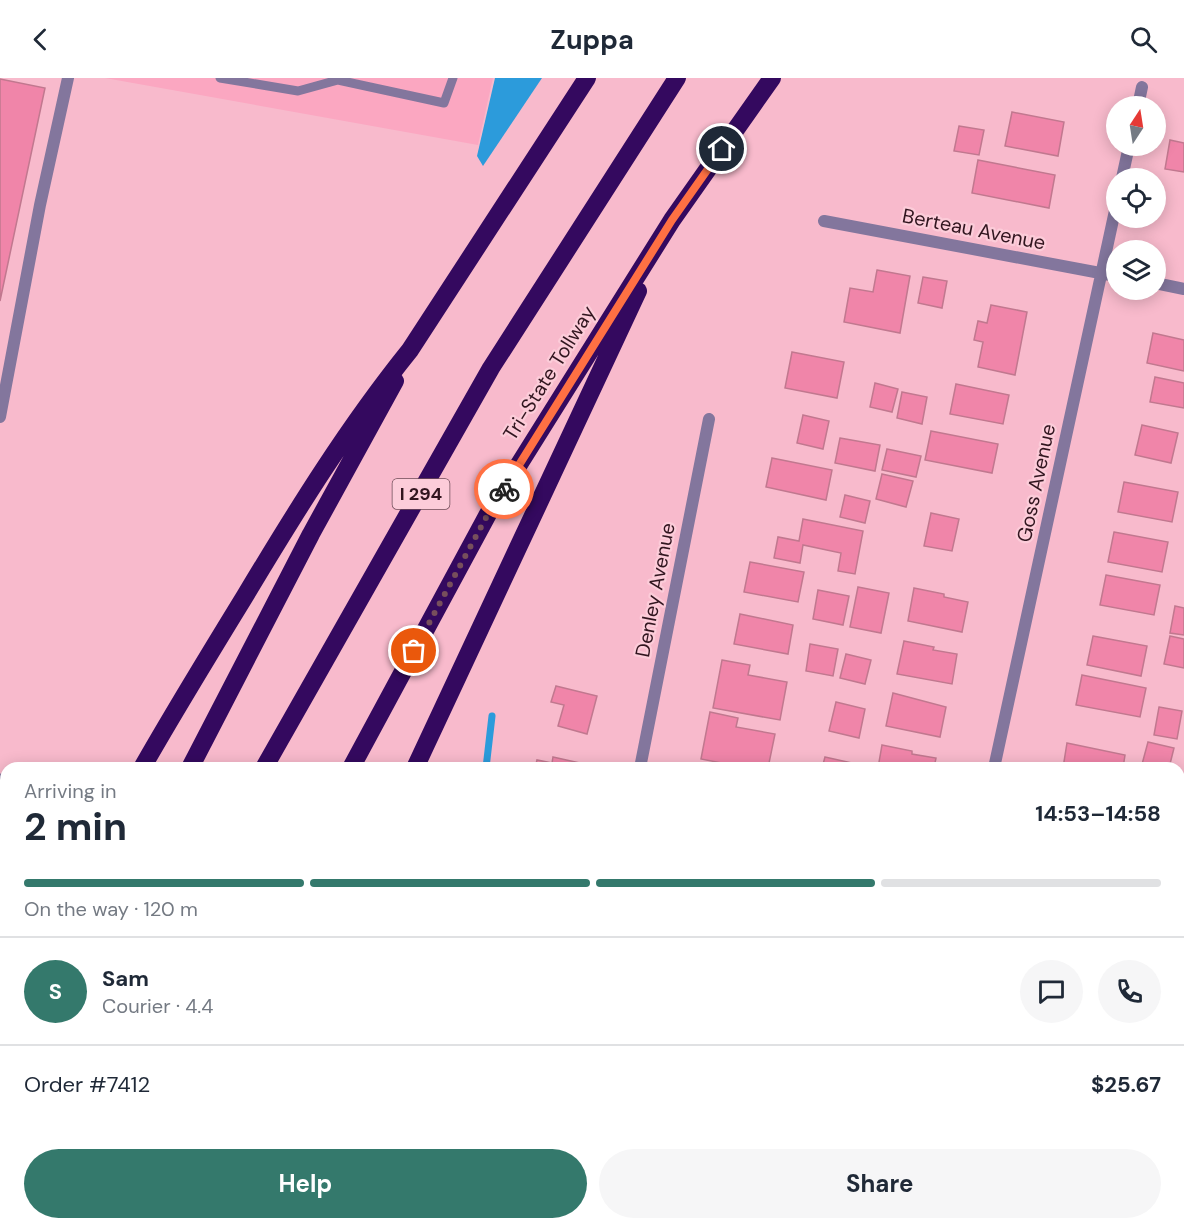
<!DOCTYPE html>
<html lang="en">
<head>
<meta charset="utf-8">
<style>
	body { margin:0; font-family:"DM Sans",sans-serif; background:#f6f6f7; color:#1f2937; height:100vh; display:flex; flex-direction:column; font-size:22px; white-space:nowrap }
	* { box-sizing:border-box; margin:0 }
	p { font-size:20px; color:#747a83 }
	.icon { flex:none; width:33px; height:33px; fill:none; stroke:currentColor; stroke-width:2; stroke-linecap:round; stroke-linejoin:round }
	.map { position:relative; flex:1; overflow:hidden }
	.sheet { position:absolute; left:0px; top:684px; width:1185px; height:468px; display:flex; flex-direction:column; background:#fff; border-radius:18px 18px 0 0; box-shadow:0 3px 15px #0003 }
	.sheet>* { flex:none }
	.needle { width:39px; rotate:12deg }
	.buttons { position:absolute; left:1106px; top:18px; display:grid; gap:12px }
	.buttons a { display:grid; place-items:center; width:60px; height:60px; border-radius:50%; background:#fff; box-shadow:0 3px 15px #0003; font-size:30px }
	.pin { position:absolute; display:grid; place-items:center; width:51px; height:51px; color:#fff; margin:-26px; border:3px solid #fff; border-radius:50%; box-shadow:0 2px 6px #0007 }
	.courier { position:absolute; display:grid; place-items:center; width:60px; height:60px; margin:-30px; border:4px solid #ff7043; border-radius:50%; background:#fff; color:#222; box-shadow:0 2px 8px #0007 }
	.head em { font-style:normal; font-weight:700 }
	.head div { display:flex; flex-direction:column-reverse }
	.head { display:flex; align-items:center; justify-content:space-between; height:102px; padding:0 24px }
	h1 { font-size:39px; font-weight:700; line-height:45px }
	.bar { display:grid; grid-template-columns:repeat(4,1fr); gap:9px 6px; align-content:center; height:72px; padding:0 24px }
	.bar i { height:8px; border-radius:4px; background:#e0e1e3 }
	.bar .current { background:#34796c }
	.bar p { grid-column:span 4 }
	.line { display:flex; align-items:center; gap:15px; padding:0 24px; border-top:2px solid #e0e1e3 }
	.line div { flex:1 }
	.round { display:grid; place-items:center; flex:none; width:63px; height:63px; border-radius:32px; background:#f6f6f7 }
	.cta { display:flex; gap:12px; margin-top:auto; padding:12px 24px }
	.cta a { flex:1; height:69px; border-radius:36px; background:#34796c; color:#fff; font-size:24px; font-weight:700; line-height:69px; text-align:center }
	.cta a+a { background:#f6f6f7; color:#1f2937 }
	header { display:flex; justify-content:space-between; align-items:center; height:78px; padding:0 24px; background:#fff; font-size:27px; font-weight:700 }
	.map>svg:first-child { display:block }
	.built { fill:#fba7c1 }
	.water { fill:#2c9bdb }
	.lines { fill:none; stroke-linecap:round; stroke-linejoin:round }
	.stream { stroke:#2c9bdb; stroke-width:7 }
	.building { fill:#f085a9; stroke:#c1788f; stroke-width:1.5 }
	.lane { stroke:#83769d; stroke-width:9 }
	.street { stroke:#83769d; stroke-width:12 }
	.highway { stroke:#34095f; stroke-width:18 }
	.done { stroke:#774f5c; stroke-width:6; stroke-dasharray:0 10.8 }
	.route { stroke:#ff7043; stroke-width:8 }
	.labels { text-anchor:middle; stroke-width:4.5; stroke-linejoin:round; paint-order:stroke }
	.shield { fill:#fcccd9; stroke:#6e4c57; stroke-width:1.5 }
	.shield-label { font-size:18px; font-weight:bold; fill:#31151f }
	.street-label { font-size:20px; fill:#31151f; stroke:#fcccd9 }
</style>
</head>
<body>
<header><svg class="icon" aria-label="back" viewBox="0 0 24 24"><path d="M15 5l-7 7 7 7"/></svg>Zuppa<svg class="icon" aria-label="search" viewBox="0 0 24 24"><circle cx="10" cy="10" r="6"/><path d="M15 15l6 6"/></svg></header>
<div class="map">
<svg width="1184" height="1152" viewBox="0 0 1184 1152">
	<rect width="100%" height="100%" fill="#f8bacc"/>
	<path class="built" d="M105 0H493L478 67Z"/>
	<path class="water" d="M495 0H542L483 88 477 78Z"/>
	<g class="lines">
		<path class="stream" d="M486 690 492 638
			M372 1146 373 1152"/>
	</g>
	<path class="building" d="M0 1 45 10 0 223Z
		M1012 34 1064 44 1058 78 1005 68Z
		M959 48 984 52 979 77 954 73Z
		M1170 62 1184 65V94L1165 91Z
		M978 82 1055 97 1049 130 972 115Z
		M877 192 910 198 900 255 844 244 850 210 873 214Z
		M923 199 947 203 942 230 918 225Z
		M991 227 1027 234 1015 297 978 289 983 264 974 262 978 243 987 245Z
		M1153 255 1184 262V293L1147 285Z
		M792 274 844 284 837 320 785 310Z
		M1155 299 1184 305V330L1150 324Z
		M875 305 898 311 892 334 870 329Z
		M956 306 1009 317 1003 346 950 336Z
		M902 314 927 319 922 346 897 340Z
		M803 337 829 343 823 371 797 365Z
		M1142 347 1178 355 1171 385 1135 377Z
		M931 353 998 366 992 395 925 382Z
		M840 360 880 367 875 393 835 385Z
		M887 371 921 378 916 399 882 392Z
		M772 380 832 392 826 422 766 409Z
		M882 396 913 403 906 429 876 421Z
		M1124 404 1178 414 1172 444 1118 434Z
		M845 417 870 423 865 445 840 439Z
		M931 435 959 441 952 473 924 468Z
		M803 441 863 453 855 496 838 493 841 475 803 467 800 485 774 480 778 459 799 463Z
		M1114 454 1168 464 1162 494 1108 484Z
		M750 484 804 494 798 524 744 514Z
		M1106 497 1160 507 1154 537 1100 527Z
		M858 509 889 515 881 555 850 549Z
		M914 510 944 516V519L968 524 962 554 908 543Z
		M818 512 849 518 843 547 813 541Z
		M1175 528 1184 530V557L1170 555Z
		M740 536 793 547 788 576 734 566Z
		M1093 558 1147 568 1141 598 1087 587Z
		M1170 558 1184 561V590L1164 586Z
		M904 563 934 569 933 572 957 576 952 606 897 596Z
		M810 566 838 571 833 598 806 593Z
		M846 576 871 582 865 606 840 600Z
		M722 582 750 587 748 597 787 604 780 642 713 630Z
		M1082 597 1146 610 1140 639 1076 627Z
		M556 608 597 618 587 656 558 648 564 627 551 624Z
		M893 615 946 629 940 659 886 648Z
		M836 624 865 631 859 660 829 653Z
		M1159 629 1182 633 1177 661 1154 657Z
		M710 634 738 640 736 649 775 656 768 690H747L701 681Z
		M1148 664 1174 670 1169 690H1141Z
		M1067 665 1125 677 1123 690H1063Z
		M882 667 912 673V676L936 680 934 690H878Z
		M553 679 580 685 578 690H535L537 682 552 685Z
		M825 679 852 685 850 690H822Z
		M1179 745 1184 746V773L1179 772Z
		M1179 777 1184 778V808L1179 807Z
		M1182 813H1184V845L1179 844Z
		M1179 982 1184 983V1054L1179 1053Z
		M1179 1105 1184 1106V1135H1182L1178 1152H1143L1144 1148 1133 1146H1179Z
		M464 1146H496L495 1152Z
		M603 1146H652L651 1152H602Z
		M729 1146H756L754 1152H728Z
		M777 1146H839L838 1152H776Z
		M961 1146H1017L1016 1152H960Z"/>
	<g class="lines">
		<path class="lane" d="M220 0 298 13 338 2V0
			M338 2 444 25 453 0
			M0 700 6 702
			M0 848 6 841
			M307 1152 308 1146"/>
		<path class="street" d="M1138 28 1142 9
			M1122 100 1129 68
			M824 143 1116 198
			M1155 205 1184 211
			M0 339 40 127 68 0
			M640 690 709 341
			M994 690 1116 128
			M1179 920 1184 921
			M544 1152 545 1146
			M898 1152 899 1146"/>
		<path class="highway" d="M142 690C175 632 210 575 245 518 296 433 348 349 410 272L587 0
			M190 690 311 456 395 303
			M264 690 491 290 677 0
			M351 690 488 436 672 142 772 0
			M415 690 638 213
			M0 908 6 901
			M0 1061 6 1049
			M0 1152 6 1142
			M104 1152 108 1146
			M252 1152V1146"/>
	</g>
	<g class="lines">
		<path class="done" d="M414 573 488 436 504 411"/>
		<path class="route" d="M504 411 672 142 722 71"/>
	</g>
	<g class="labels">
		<rect class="shield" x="392.5" y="401" width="57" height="30" rx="4.5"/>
		<g class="shield-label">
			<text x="421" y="422">I 294</text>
		</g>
		<g class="street-label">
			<text transform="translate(974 151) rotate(11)" y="7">Berteau Avenue</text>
			<text transform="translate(549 295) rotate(-58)" y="7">Tri-State Tollway</text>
			<text transform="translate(1036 405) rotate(-78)" y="7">Goss Avenue</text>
			<text transform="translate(655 512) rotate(-79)" y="7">Denley Avenue</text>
		</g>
	</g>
</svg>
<div class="buttons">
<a><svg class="needle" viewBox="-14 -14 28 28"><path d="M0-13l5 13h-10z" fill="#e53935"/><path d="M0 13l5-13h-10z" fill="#747a83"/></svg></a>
<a><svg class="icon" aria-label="locate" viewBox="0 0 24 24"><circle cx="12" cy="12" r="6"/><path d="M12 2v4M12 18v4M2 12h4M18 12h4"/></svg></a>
<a><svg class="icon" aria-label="layers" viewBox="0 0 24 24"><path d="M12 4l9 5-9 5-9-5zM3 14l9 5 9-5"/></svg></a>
</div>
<div class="pin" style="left:414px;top:573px;background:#ea580c"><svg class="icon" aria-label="bag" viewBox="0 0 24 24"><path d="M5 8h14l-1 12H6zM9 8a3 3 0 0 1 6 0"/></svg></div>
<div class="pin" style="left:722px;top:71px;background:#1f2937"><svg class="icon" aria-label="home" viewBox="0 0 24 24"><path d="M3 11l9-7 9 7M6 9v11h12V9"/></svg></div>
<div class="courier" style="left:504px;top:411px"><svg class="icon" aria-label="bike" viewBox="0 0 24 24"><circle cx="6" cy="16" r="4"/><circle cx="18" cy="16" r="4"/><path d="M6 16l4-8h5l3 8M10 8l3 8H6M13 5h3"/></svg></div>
<section class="sheet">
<div class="head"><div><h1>2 min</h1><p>Arriving in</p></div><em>14:53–14:58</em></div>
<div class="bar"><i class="current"></i><i class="current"></i><i class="current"></i><i></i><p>On the way · 120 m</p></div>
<div class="line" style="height:108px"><b class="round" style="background:#34796c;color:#fff">S</b><div><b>Sam</b><p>Courier · 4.4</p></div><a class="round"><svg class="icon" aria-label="chat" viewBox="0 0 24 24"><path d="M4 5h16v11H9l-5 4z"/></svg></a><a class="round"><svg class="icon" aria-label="phone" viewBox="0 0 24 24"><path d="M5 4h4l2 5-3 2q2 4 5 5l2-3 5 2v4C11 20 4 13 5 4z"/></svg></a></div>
<div class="line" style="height:78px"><div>Order #7412</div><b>$25.67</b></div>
<div class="cta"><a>Help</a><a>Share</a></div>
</section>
</div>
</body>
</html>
